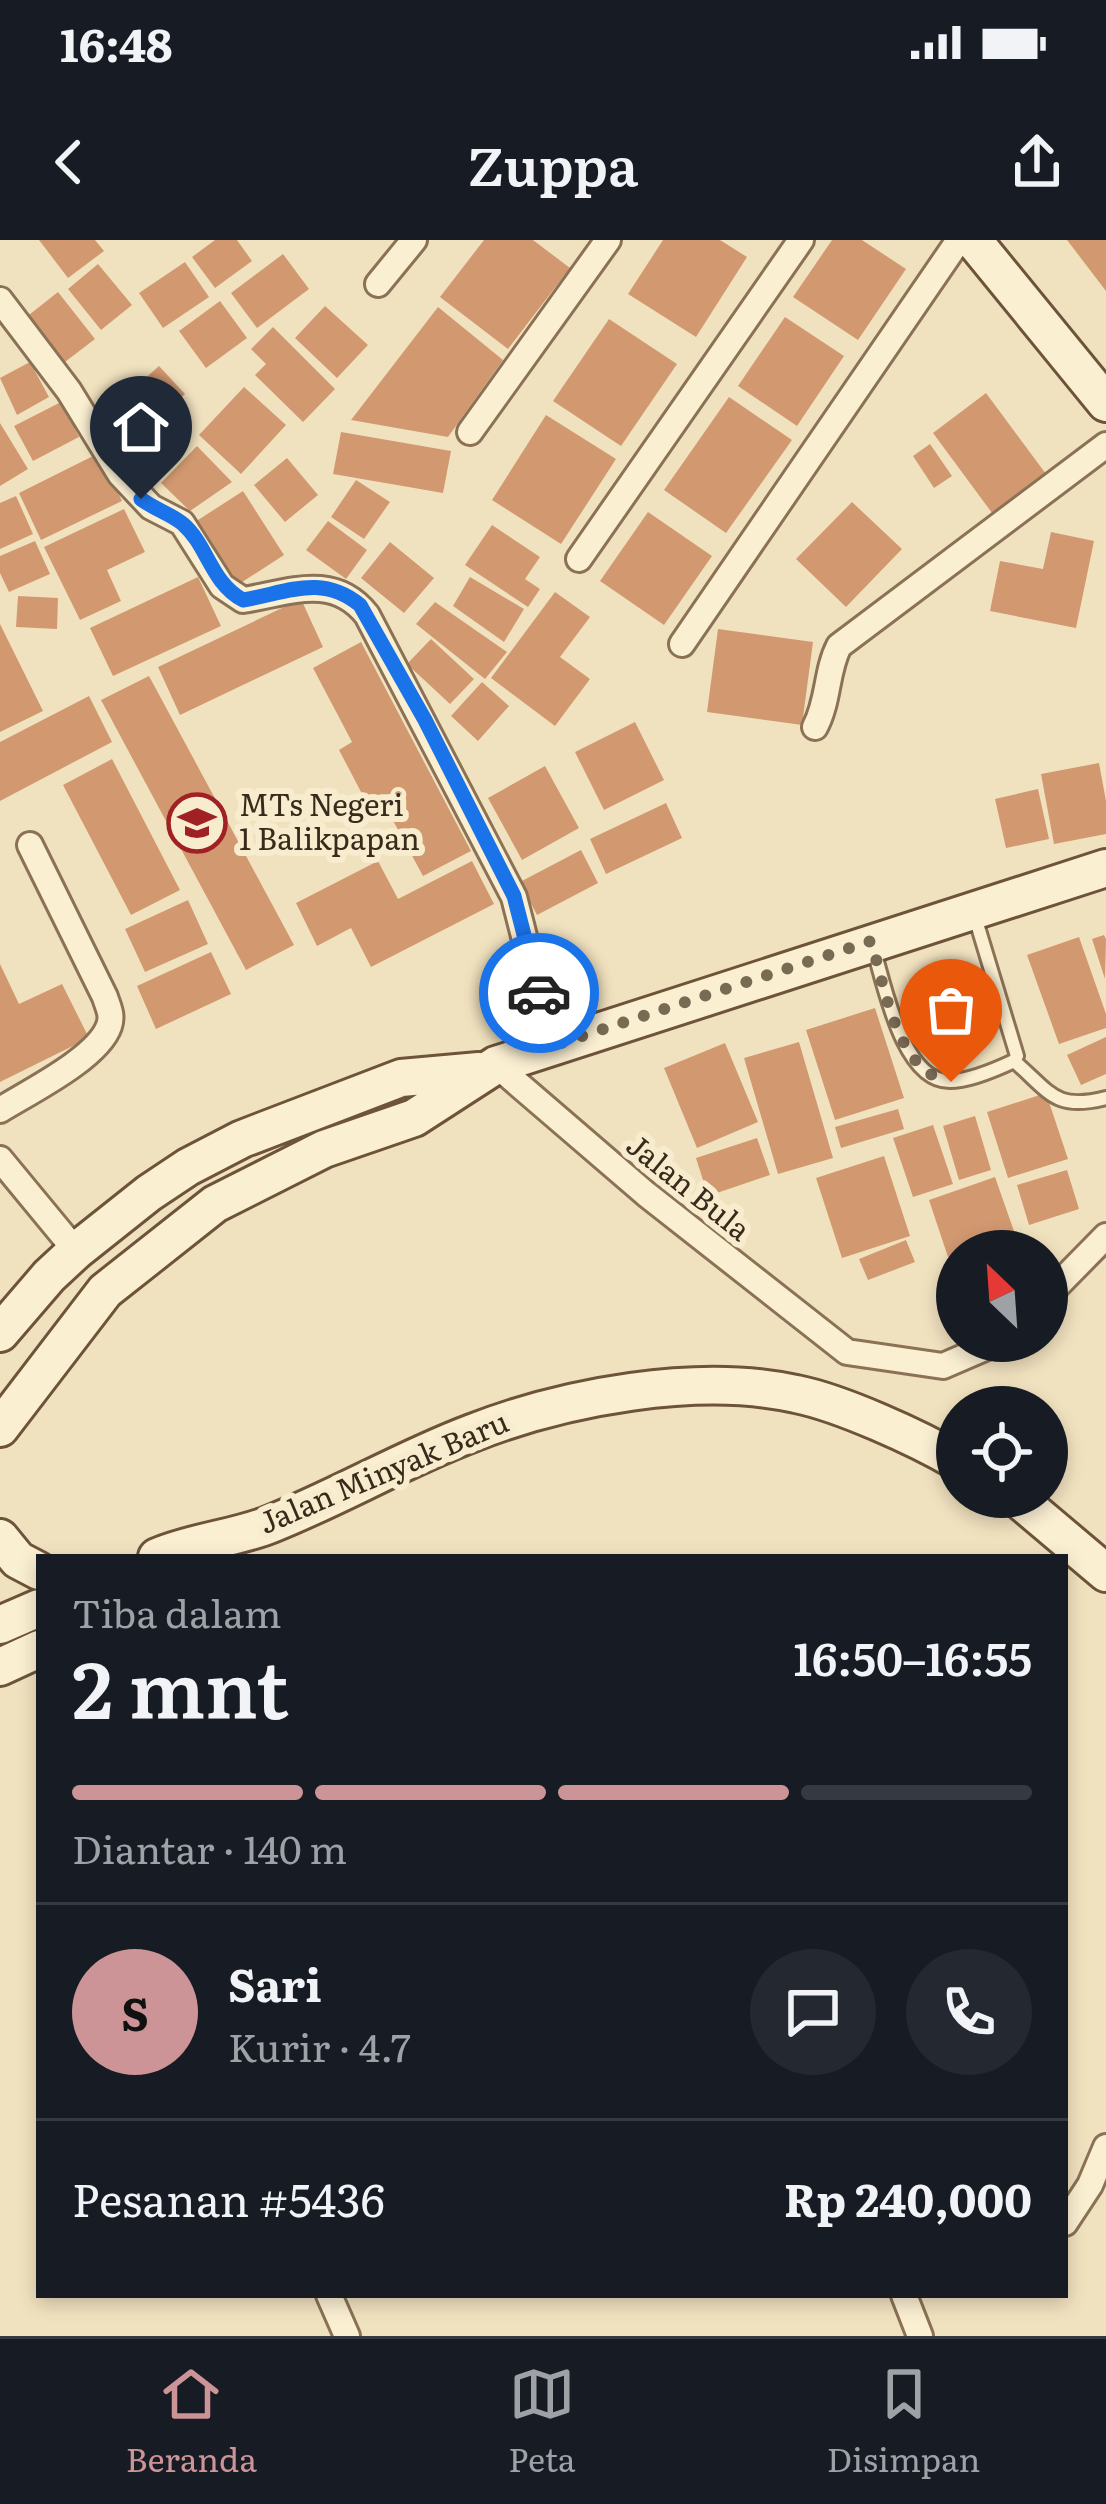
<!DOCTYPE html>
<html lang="id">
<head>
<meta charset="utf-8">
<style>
	body { margin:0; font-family:Literata,serif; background:#242831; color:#f1f3f6; height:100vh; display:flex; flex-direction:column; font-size:45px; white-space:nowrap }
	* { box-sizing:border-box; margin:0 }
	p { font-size:39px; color:#9ea1a6 }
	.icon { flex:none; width:66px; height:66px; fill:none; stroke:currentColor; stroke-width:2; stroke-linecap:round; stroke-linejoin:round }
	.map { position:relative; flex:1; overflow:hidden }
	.sheet { position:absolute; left:36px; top:1314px; width:1032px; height:744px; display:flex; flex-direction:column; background:#171b24; border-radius:0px; box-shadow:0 6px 18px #0003 }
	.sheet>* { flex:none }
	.needle { width:78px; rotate:335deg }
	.buttons { position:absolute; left:936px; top:990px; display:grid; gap:24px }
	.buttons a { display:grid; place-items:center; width:132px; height:132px; border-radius:50%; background:#171b24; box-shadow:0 6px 18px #0003; font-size:60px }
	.pin { position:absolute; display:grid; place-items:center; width:102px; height:102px; color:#fff; margin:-123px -51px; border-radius:50% 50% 50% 0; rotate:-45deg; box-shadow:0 0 12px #0007 }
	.pin .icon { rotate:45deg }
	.courier { position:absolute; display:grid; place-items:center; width:120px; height:120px; margin:-60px; border:9px solid #1a73e8; border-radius:50%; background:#fff; color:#222; box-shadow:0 3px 15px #0007 }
	.head em { font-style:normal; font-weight:600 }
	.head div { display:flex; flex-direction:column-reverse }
	.head { display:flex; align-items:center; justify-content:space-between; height:204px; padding:0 36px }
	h1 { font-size:78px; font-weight:600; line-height:90px }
	.bar { display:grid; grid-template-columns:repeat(4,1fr); gap:18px 12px; align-content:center; height:144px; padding:0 36px }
	.bar i { height:15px; border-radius:9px; background:#363941 }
	.bar .selected { background:#cc9497 }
	.bar p { grid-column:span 4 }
	.line { display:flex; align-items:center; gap:30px; padding:0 36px; border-top:3px solid #363941 }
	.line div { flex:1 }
	.round { display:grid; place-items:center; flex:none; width:126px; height:126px; border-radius:63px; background:#242831 }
	.status { display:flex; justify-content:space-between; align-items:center; height:84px; padding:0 60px; background:#171b24; direction:ltr }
	.status svg { height:33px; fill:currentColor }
	header { display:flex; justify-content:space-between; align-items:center; height:156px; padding:0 36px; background:#171b24; font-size:54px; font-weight:600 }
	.tab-bar { display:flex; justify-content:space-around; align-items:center; height:168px; border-top:3px solid #363941; background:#171b24; font-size:33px; color:#9ea1a6 }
	.tab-bar a { display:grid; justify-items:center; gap:6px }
	.tab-bar .selected { color:#cc9497 }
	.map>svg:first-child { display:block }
	.building { fill:#d29971 }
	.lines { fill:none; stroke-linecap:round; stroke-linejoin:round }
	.service-casing { stroke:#8b7256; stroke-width:18 }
	.minor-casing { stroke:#8b7256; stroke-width:30 }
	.secondary-casing { stroke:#6d5339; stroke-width:42 }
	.service { stroke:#fbefd2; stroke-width:12 }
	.minor { stroke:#fbefd2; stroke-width:24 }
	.secondary { stroke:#fbefd2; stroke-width:36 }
	.done { stroke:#796a54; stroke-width:12; stroke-dasharray:0 21.6 }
	.route { stroke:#1a73e8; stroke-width:15 }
	.labels { text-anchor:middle; stroke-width:12; stroke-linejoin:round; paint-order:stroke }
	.poi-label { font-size:30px; fill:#392a1b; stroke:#f8eccf; text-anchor:start }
	.street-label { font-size:30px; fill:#392a1b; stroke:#f8eccf }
</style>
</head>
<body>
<div class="status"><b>16:48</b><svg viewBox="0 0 49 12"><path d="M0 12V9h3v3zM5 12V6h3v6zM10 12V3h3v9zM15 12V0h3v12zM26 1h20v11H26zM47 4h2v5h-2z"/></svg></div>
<header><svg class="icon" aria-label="back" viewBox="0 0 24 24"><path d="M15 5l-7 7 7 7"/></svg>Zuppa<svg class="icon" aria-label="share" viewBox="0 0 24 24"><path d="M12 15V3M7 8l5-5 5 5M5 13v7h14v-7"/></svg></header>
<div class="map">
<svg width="1106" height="2096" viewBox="0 0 1106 2096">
	<rect width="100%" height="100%" fill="#f1e2bf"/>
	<path class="building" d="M39 0H95L104 11 68 38Z
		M215 0H237L252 21 215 48 192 17Z
		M484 0H533L570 28 508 109 440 57Z
		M663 0H720L747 17 696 97 628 54Z
		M832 0H862L906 29 858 100 793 57Z
		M1067 0H1106V51Z
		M283 14 309 49 257 88 231 53Z
		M185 22 209 57 163 88 139 53Z
		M98 24 132 65 101 90 68 49Z
		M58 52 95 99 61 125 25 78Z
		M220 61 247 98 206 128 179 91Z
		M325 66 368 105 337 138 295 98Z
		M438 67 503 120 448 197 351 180Z
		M785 77 844 116 797 186 738 146Z
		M609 79 677 124 621 206 553 161Z
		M273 87 335 149 303 182 255 135 266 124 251 109Z
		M30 122 49 157 17 175 0 138Z
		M159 126 185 154 147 190 120 161Z
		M244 147 286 185 241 234 199 195Z
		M986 153 1049 238 995 277 933 193Z
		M729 157 792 200 726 293 664 250Z
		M61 162 79 197 33 221 14 186Z
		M546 175 616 219 561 304 492 260Z
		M0 183 28 229 0 246Z
		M155 187 181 213 151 244 124 218Z
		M341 192 451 211 443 253 333 234Z
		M930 204 952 236 934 248 913 216Z
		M197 206 232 242 190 271 161 243Z
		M99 213 122 261 41 300 19 253Z
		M287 218 318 255 285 282 254 245Z
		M356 240 390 262 364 299 331 277Z
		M243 251 284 315 236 346 195 282Z
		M16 256 33 294 0 309V263Z
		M852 262 902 309 846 367 796 319Z
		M124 269 145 312 107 330 121 361 80 380 44 307Z
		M648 272 712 316 664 385 600 341Z
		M328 281 367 310 346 339 306 310Z
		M492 285 540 317 525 339 540 349 528 367 465 325Z
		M1051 292 1094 301 1076 388 990 371 1000 321 1043 329Z
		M35 301 50 334 9 352 0 333V316Z
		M390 302 434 338 404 373 361 338Z
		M198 337 221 386 113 436 90 388Z
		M470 337 524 369 504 402 453 366Z
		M555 352 590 377 560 417 590 439 555 486 491 438Z
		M18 356 58 358 57 389 16 387Z
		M301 359 323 407 180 475 158 427Z
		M435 362 507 412 485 439 416 384Z
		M0 384 43 471 0 492Z
		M718 389 813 402 802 485 707 472Z
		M431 399 474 439 450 464 407 424Z
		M361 402 471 611 423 636 383 562 370 569 339 510 352 502 313 428Z
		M149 436 294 705 246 730 101 460Z
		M482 442 509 466 478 501 451 476Z
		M89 456 112 502 0 561V502Z
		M635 482 664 540 604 570 575 512Z
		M112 519 180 650 131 675 63 545Z
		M1099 523 1106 561V594L1054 604 1041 534Z
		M545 526 579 588 522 620 488 558Z
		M1038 549 1049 599 1006 608 995 559Z
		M666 563 682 598 606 634 590 599Z
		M581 610 598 643 537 675 520 642Z
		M378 621 398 659 472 621 494 664 371 727 351 688 317 706 296 663Z
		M188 660 208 704 145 732 125 689Z
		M1104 695 1106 699 1105 739 1092 699Z
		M1079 697 1106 774V788L1059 804 1027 715Z
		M211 712 231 754 156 789 137 746Z
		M0 724 19 764 62 744 89 798 0 842Z
		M875 768 904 858 835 880 806 790Z
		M1106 797V834L1081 845 1067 815Z
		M799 802 833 918 778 934 744 818Z
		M725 803 758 882 697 908 664 828Z
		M1046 853 1068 919 1008 938 987 872Z
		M898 869 904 889 841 908 835 887Z
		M975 876 991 930 959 940 943 886Z
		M933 885 953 944 913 957 893 898Z
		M757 898 770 935 708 956 696 918Z
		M884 916 910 996 842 1018 816 938Z
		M1067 930 1079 969 1029 985 1017 945Z
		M995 937 1015 994 948 1017 929 960Z
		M906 1000 915 1022 868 1040 859 1019Z"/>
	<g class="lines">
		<g class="service-casing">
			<path id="service" d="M975 677 1017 816 1014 821C1051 853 1055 871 1106 858
				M873 707C884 743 902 842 950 841 969 841 997 829 1014 821"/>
		</g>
		<g class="minor-casing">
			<path id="minor" d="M378 44 414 0
				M0 60 69 151 120 234 151 267 182 283 222 346 243 360C288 353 333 332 367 375L514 657 552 806
				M470 192 608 0
				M579 319 801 0
				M682 404 959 0
				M815 487C829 461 826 431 839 406L1106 205
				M496 825 646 954 847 1112 943 1126 1001 1101
				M0 870C29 852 98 818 109 786 113 775 108 767 105 757L30 605
				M0 919 76 1011
				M1047 1056 1106 996
				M1065 1983 1090 1945 1106 1907
				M329 2055 347 2096
				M904 2055 920 2096"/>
		</g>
		<g class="secondary-casing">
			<path id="secondary" d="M973 0 1106 163
				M0 1093 49 1036 76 1011 149 953 188 927 242 899 401 838 479 831
				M0 1188 105 1051 215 964 324 909 414 878 496 825 1106 628
				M1016 1257 1106 1333
				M0 1298 18 1320 39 1331
				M157 1317C194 1301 234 1299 271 1284 339 1257 403 1219 472 1193 564 1157 698 1132 796 1154 841 1163 918 1198 957 1221
				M0 1385 39 1368
				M0 1427 39 1409"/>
		</g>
		<use href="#service" class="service"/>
		<use href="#minor" class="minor"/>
		<use href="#secondary" class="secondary"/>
	</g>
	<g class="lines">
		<path class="done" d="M539 753 552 806 871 701C885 746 896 833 951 842"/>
		<path class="route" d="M141 259C154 269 171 274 183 284 208 306 211 343 243 360 286 353 321 333 360 365L425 480 514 656 539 753"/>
	</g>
	<defs>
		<g id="school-ring" transform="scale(3)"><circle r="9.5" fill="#f8eccf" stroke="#9f2123" stroke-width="1.5"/><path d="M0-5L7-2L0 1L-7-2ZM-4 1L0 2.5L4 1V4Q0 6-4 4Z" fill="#9f2123"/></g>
	</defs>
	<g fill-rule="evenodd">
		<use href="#school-ring" x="197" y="583"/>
	</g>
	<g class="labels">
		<g class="poi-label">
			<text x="239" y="576">MTs Negeri<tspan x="239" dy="34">1 Balikpapan</tspan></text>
		</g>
		<g class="street-label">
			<text transform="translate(688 948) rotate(39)" y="10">Jalan Bula</text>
			<text transform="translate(384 1233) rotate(-23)" y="10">Jalan Minyak Baru</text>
		</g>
	</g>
</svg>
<div class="buttons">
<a><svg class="needle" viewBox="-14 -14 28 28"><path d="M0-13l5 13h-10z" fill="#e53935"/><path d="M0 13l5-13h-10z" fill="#9ea1a6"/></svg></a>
<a><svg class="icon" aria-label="locate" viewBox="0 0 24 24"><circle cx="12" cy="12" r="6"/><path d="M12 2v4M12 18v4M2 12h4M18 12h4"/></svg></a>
</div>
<div class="pin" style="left:951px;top:842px;background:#ea580c"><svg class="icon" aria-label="bag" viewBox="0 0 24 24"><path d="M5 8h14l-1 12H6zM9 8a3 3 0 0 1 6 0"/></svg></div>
<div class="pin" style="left:141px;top:259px;background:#1f2937"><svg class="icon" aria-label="home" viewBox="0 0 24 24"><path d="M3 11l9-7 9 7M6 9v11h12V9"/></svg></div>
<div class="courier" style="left:539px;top:753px"><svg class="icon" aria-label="car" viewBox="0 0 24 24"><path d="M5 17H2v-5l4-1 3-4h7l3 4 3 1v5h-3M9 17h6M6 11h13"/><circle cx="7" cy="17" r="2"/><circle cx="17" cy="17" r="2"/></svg></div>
<section class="sheet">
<div class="head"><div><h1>2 mnt</h1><p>Tiba dalam</p></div><em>16:50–16:55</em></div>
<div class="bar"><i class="selected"></i><i class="selected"></i><i class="selected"></i><i></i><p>Diantar · 140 m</p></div>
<div class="line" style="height:216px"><b class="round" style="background:#cc9497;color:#111">S</b><div><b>Sari</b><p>Kurir · 4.7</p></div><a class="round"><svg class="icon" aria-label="chat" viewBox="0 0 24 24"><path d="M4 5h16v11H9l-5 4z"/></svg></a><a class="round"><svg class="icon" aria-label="phone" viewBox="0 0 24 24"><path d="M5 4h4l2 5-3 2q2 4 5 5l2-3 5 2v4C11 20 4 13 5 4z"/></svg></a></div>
<div class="line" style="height:156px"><div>Pesanan #5436</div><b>Rp 240,000</b></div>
</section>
</div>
<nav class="tab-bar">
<a class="selected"><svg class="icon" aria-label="home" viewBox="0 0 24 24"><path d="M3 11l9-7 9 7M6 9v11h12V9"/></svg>Beranda</a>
<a><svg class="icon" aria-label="map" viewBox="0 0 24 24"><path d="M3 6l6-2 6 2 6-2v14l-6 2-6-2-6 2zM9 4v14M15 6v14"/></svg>Peta</a>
<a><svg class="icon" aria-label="saved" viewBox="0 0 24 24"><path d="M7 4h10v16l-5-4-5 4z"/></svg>Disimpan</a>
</nav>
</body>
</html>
